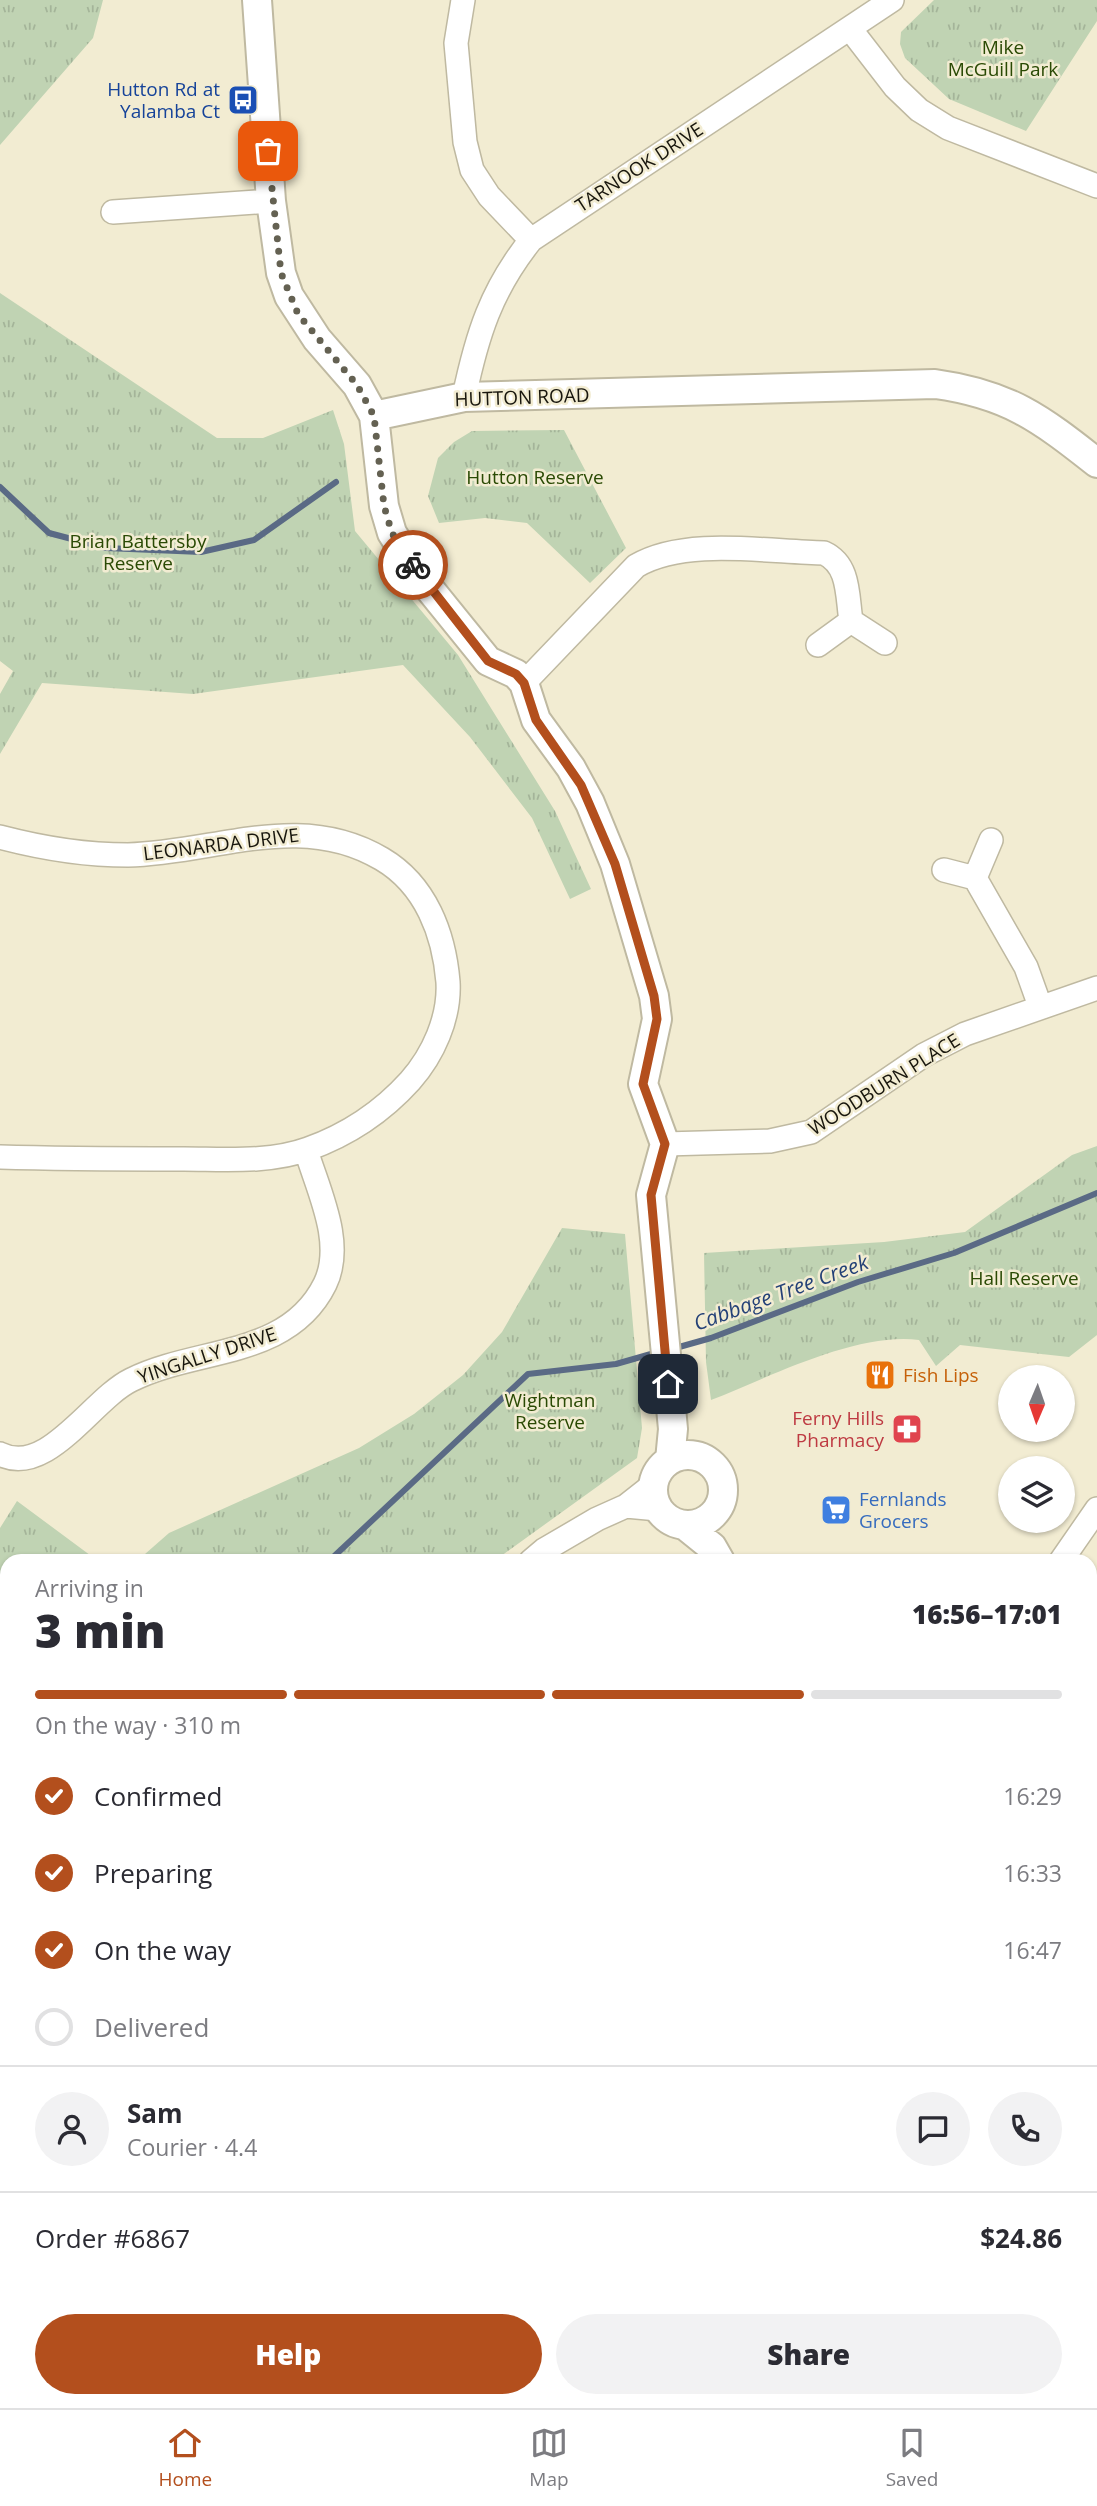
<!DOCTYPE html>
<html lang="en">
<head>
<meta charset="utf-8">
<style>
	body { margin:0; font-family:"Open Sans",sans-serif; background:#f2f2f3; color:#2b2b33; height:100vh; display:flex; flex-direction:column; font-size:26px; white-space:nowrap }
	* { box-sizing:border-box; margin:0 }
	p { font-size:23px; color:#7c7c81 }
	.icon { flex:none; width:38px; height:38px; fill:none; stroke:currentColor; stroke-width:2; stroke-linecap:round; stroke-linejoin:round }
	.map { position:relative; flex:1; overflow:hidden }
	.drawer { position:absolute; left:0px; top:1554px; width:1097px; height:854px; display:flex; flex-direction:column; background:#fff; border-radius:21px 21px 0 0; box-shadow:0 2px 5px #0004 }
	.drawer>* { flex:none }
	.needle { width:46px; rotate:182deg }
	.controls { position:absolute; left:998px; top:1365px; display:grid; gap:14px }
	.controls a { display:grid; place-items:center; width:77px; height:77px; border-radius:50%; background:#fff; box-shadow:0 2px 5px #0004; font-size:35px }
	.pin { position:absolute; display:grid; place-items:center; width:60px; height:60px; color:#fff; margin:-30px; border-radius:14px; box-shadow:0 4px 10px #0006 }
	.courier { position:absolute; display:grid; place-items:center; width:70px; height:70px; margin:-35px; border:5px solid #b34f1d; border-radius:50%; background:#fff; color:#222; box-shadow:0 2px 9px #0007 }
	.overview em { font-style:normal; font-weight:800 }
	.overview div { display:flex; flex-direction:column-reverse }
	.overview { display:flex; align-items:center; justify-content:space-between; height:119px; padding:0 35px }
	h1 { font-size:46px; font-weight:800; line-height:52px }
	.bar { display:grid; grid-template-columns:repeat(4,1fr); gap:10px 7px; align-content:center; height:84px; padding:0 35px }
	.bar i { height:9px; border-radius:5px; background:#e1e1e2 }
	.bar .selected { background:#b34f1d }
	.bar p { grid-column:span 4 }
	.line { display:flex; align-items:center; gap:18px; padding:0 35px; border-top:2px solid #e1e1e2 }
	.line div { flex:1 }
	.round { display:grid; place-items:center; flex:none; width:74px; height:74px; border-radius:37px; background:#f2f2f3 }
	ol { padding:0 35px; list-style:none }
	li { display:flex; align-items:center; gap:21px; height:77px }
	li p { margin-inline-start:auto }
	li .icon { padding:7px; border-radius:50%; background:#b34f1d; color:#fff; stroke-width:4 }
	li:last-child { color:#7c7c81 }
	li i { width:38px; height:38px; border:4px solid #e1e1e2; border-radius:50% }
	.button { display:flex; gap:14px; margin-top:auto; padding:14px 35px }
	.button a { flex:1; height:80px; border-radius:42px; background:#b34f1d; color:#fff; font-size:28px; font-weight:800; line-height:80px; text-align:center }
	.button a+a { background:#f2f2f3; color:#2b2b33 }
	.menu { display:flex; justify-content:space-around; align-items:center; height:98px; border-top:2px solid #e1e1e2; background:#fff; font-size:19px; color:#7c7c81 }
	.menu a { display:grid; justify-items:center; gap:4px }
	.menu .selected { color:#b34f1d }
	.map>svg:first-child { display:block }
	.forest { fill:url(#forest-crowns) }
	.park { fill:url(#park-tufts) }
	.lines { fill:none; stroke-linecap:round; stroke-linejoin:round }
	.stream { stroke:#5a6a85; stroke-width:6 }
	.service-casing { stroke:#bfb9a1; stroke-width:14 }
	.minor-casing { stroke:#bfb9a1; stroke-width:26 }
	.tertiary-casing { stroke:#bfb9a1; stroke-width:32 }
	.secondary-casing { stroke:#bfb9a1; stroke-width:35 }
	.service { stroke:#fff; stroke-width:10 }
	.minor { stroke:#fff; stroke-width:23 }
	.tertiary { stroke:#fff; stroke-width:28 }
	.secondary { stroke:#fff; stroke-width:32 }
	.done { stroke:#646152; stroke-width:7; stroke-dasharray:0 12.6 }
	.route { stroke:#b34f1d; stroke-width:9 }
	.labels { text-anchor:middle; stroke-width:5; stroke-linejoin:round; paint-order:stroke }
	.park-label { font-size:19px; fill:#2a4a04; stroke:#f2ecd2 }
	.transit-label { font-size:19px; fill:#164399; stroke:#f2ecd2; text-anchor:end }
	.street-label { font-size:19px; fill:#18160d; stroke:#f2ecd2 }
	.food-label { font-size:19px; fill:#c56008; stroke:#f2ecd2; text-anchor:start }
	.health-label { font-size:19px; fill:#be3a42; stroke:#f2ecd2; text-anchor:end }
	.shop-label { font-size:19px; fill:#366cbe; stroke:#f2ecd2; text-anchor:start }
	.water-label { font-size:21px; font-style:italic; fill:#244177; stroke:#f2ecd2 }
</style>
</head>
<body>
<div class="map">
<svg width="1097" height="2408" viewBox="0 0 1097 2408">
	<defs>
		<pattern id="forest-crowns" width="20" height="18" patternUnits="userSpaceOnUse" patternTransform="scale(1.75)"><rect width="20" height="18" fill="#c0d3b3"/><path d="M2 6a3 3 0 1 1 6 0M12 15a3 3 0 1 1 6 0" fill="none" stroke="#a4b499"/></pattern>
		<pattern id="park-tufts" width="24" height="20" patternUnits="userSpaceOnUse" patternTransform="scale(1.75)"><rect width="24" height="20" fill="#c0d3b3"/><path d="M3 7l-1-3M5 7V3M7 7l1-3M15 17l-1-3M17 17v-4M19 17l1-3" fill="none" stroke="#a4b499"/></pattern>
	</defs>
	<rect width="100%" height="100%" fill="#f2ecd2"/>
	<path class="forest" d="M1097 1996V2162L1090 2165V1999Z
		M7 2269V2396L0 2397V2270Z"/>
	<path class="park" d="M0 0H103L93 38 0 145Z
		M934 0H1097V21L1026 131 949 99 905 58 900 44 901 32Z
		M0 293 217 438H263L333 410 344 444 355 531 458 655 555 811 591 889 570 899 532 818 470 737 403 665 193 694 42 683 0 754V694L13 671 0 661Z
		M564 430 626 548 590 583 527 523 485 518 439 523 428 496 438 458 454 442 472 431Z
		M1097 1146V1335L1069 1357 960 1345 936 1366 919 1340C856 1332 770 1377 711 1400L706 1362 704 1253 884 1242 965 1232 1072 1155Z
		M562 1228 625 1234 642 1428 637 1458 501 1556 498 1561H137L169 1533 359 1448 414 1414 463 1375 502 1332Z
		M17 1501 98 1561H7V1691L0 1688V1528Z
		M153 2401H342L359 2408H127Z
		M396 2401H740L739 2408H365Z"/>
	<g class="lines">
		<path class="stream" d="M0 487 49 533 106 548 201 552 254 540 336 482
			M672 1349 711 1338 858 1282 954 1253 1097 1193
			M329 1561 528 1374 616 1364 658 1352
			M0 1633 7 1634"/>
		<g class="service-casing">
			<path id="service" d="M1090 2226 1097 2227"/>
		</g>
		<g class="minor-casing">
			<path id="minor" d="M463 0 456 43 465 142 472 170 489 196 531 240
				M851 30 895 87 919 110 948 128 1097 186
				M113 212 271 201
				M464 397C477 335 491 290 531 240L892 0
				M818 645 851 621 885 643
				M524 683 636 566C685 537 767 552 824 553 850 565 847 596 851 621
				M0 837C42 848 85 855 128 855 216 853 300 810 382 859 426 885 444 934 448 982 450 1018 433 1055 410 1081 382 1112 347 1135 308 1149 270 1163 223 1159 184 1159 123 1159 61 1159 0 1157
				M944 870 975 878 991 840
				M975 878 1026 967 1040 1006
				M665 1144 770 1141 811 1132 924 1055 965 1034 1097 988
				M0 1454C47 1478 92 1399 131 1380 196 1347 288 1359 325 1284 345 1243 318 1190 306 1150
				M626 1506 658 1509
				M531 1561 544 1550 597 1519 626 1506 654 1484
				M1061 1561 1097 1509
				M1090 1609 1097 1614
				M0 1813 7 1816"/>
		</g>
		<g class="tertiary-casing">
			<path id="tertiary" d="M257 0 271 201 281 273 289 296 317 339 357 385 374 416 384 506 392 533 420 577 488 661 516 674 524 683 536 720 571 768 590 803 615 864 654 996 657 1019 643 1084 665 1144 651 1195 673 1429 670 1460
				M374 416 464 397 935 384C1008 394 1040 418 1097 463
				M653 1490a35 35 0 1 1 70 0a35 35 0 1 1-70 0Z
				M686 1526 712 1547 720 1561"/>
		</g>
		<g class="secondary-casing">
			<path id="secondary" d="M1090 1942 1097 1939
				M1090 1972 1097 1968
				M0 2237 7 2236"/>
		</g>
		<use href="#service" class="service"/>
		<use href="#minor" class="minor"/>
		<use href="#tertiary" class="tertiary"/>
		<use href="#secondary" class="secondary"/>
	</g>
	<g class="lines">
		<path class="done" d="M268 151 281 273 298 314 357 385 374 416 384 506 392 533 413 565"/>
		<path class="route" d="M413 565 488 661 516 674 524 683 536 720 581 785 615 864 654 996 657 1019 643 1084 665 1144 651 1195 668 1384"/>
	</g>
	<defs>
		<g id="bus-square" transform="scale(1.575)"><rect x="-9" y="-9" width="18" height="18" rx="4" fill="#1a4fb4" stroke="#f2ecd2"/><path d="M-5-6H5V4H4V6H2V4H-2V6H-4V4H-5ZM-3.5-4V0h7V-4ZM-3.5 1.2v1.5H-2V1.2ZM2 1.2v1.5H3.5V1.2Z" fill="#fff"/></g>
		<g id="restaurant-square" transform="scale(1.575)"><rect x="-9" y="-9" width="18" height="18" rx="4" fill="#e8710a" stroke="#f2ecd2"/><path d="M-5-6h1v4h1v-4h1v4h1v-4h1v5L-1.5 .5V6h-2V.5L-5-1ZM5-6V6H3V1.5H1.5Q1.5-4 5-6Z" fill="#fff"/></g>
		<g id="pharmacy-square" transform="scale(1.575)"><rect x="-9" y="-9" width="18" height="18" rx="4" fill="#e0444e" stroke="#f2ecd2"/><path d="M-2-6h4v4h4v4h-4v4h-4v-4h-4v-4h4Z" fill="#fff"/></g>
		<g id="supermarket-square" transform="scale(1.575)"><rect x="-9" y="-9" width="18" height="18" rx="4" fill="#3f7fe0" stroke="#f2ecd2"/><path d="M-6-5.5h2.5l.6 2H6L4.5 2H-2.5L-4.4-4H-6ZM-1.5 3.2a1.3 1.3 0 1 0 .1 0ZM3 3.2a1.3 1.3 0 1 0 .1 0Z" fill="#fff"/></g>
	</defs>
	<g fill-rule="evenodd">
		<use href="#bus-square" x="243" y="100"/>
		<use href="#restaurant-square" x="880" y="1375"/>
		<use href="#pharmacy-square" x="907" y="1429"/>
		<use href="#supermarket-square" x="836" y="1510"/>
	</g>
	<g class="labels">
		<g class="park-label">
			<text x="1003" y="54">Mike<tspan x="1003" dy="22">McGuill Park</tspan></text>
			<text x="535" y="484">Hutton Reserve</text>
			<text x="138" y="548">Brian Battersby<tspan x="138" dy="22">Reserve</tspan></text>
			<text x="1024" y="1285">Hall Reserve</text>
			<text x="550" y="1407">Wightman<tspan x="550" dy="22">Reserve</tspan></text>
		</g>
		<g class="transit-label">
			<text x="220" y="96">Hutton Rd at<tspan x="220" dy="22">Yalamba Ct</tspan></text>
		</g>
		<g class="street-label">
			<text transform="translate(639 167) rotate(-33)" y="7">TARNOOK DRIVE</text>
			<text transform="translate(522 397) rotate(-2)" y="7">HUTTON ROAD</text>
			<text transform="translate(221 844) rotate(-7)" y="7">LEONARDA DRIVE</text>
			<text transform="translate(884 1084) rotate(-32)" y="7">WOODBURN PLACE</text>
			<text transform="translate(207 1355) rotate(-18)" y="7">YINGALLY DRIVE</text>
		</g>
		<g class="food-label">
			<text x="903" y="1382">Fish Lips</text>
		</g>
		<g class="health-label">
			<text x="884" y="1425">Ferny Hills<tspan x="884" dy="22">Pharmacy</tspan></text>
		</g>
		<g class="shop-label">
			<text x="859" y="1506">Fernlands<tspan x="859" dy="22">Grocers</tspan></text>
		</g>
		<g class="water-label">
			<text transform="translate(781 1293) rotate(-20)" y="7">Cabbage Tree Creek</text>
		</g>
	</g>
</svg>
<div class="controls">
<a><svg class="needle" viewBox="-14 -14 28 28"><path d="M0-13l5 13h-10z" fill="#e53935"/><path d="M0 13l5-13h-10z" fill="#7c7c81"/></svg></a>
<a><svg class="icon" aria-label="layers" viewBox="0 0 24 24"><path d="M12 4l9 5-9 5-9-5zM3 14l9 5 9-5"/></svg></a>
</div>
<div class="pin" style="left:268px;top:151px;background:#ea580c"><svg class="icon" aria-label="bag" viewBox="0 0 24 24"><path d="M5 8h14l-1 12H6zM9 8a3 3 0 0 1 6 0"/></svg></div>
<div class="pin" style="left:668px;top:1384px;background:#1f2937"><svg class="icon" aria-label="home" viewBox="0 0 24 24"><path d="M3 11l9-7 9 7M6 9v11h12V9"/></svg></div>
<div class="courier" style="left:413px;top:565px"><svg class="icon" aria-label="bike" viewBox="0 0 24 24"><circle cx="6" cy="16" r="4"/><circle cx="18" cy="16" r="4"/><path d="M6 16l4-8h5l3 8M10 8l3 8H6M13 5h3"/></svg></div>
<section class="drawer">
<div class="overview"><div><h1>3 min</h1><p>Arriving in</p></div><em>16:56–17:01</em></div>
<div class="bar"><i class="selected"></i><i class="selected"></i><i class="selected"></i><i></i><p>On the way · 310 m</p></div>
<ol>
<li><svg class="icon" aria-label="check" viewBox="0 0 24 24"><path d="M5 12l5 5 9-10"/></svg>Confirmed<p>16:29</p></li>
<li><svg class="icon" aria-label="check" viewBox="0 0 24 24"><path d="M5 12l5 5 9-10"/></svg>Preparing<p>16:33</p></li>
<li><svg class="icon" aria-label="check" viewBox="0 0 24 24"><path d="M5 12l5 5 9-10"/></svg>On the way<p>16:47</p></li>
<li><i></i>Delivered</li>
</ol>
<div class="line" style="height:126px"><a class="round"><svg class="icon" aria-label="person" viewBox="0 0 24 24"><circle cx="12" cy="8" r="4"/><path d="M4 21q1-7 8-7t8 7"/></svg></a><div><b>Sam</b><p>Courier · 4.4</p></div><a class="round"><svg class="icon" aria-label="chat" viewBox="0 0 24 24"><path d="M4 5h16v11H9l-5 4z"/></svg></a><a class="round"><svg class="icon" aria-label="phone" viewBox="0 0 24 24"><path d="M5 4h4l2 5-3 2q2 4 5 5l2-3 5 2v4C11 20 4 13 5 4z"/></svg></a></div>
<div class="line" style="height:91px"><div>Order #6867</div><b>$24.86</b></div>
<div class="button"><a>Help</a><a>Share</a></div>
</section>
</div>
<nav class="menu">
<a class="selected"><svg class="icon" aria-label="home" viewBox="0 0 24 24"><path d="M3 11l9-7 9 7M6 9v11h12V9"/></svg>Home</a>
<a><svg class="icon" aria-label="map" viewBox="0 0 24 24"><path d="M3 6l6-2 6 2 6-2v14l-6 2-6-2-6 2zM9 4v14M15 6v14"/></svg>Map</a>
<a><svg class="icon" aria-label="saved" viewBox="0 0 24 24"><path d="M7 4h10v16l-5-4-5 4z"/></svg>Saved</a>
</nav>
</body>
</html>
